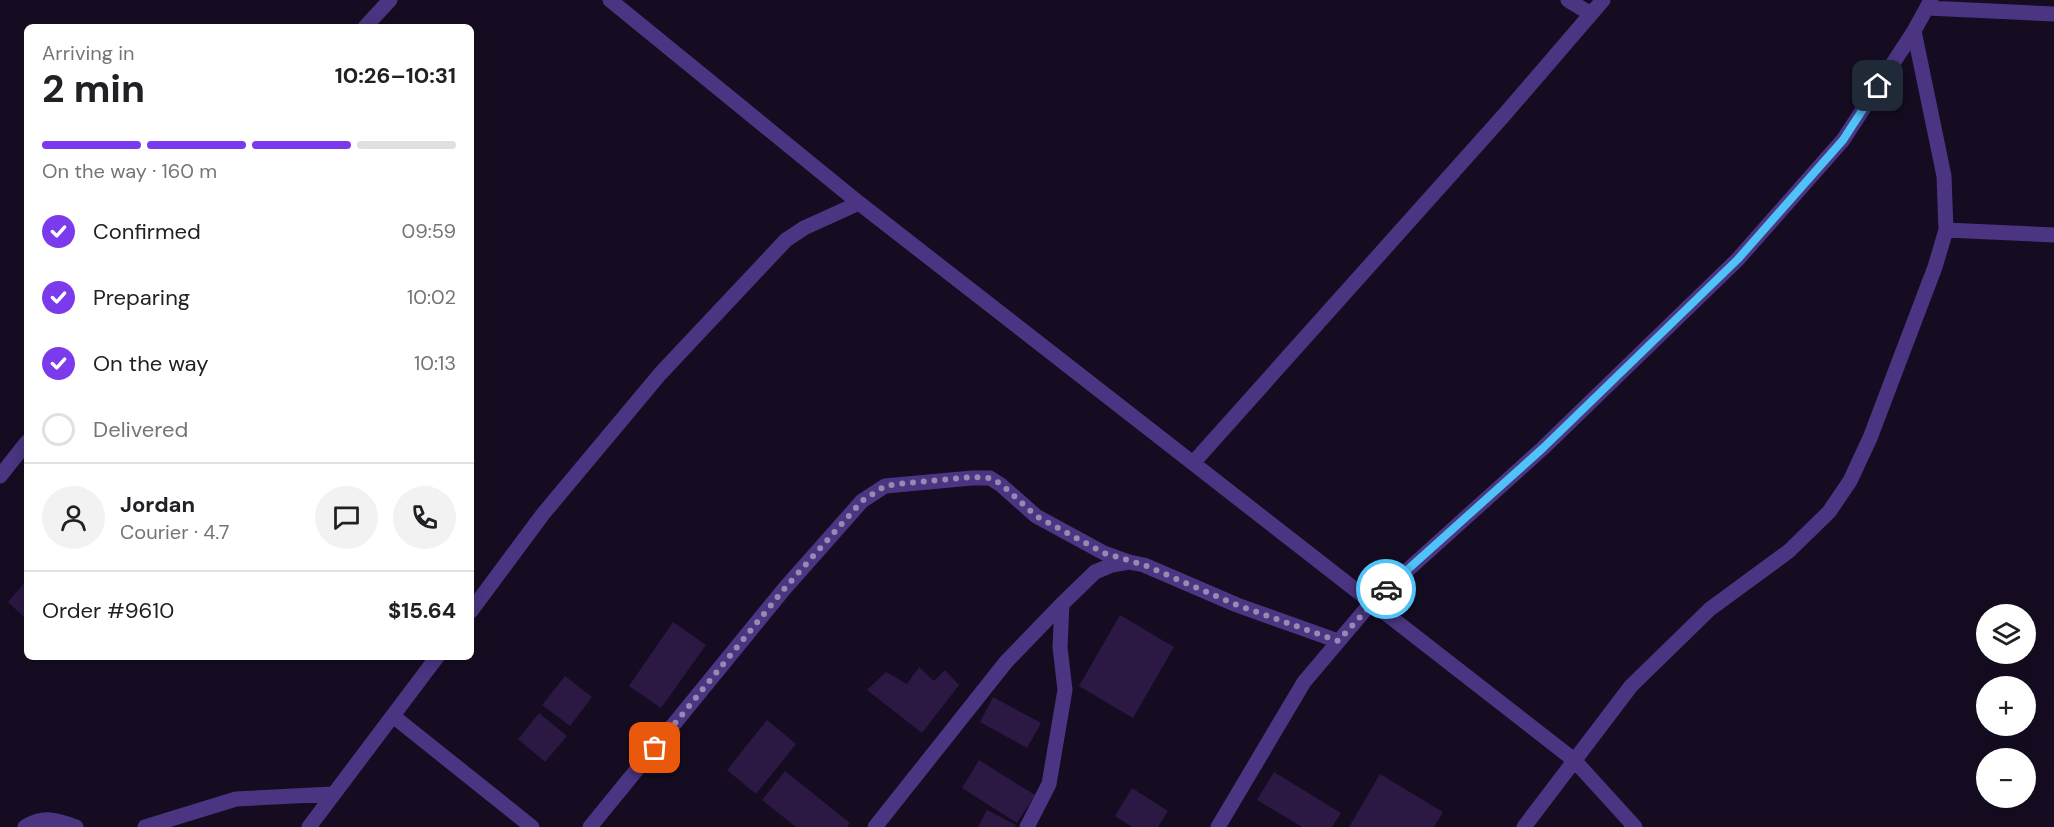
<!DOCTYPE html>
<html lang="en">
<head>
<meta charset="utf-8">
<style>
	body { margin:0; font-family:"DM Sans",sans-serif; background:#f2f2f2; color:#202124; height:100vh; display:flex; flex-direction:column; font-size:22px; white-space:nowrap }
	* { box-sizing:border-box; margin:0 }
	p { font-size:20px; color:#757577 }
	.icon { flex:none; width:33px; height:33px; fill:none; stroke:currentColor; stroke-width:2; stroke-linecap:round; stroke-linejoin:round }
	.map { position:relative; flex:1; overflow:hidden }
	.side { position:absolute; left:24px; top:24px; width:450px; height:636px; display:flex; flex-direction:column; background:#fff; border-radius:9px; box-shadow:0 3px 15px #0003 }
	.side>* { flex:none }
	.fabs { position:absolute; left:1976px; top:604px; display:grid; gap:12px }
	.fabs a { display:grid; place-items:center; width:60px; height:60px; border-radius:50%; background:#fff; box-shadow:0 3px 15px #0003; font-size:30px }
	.pin { position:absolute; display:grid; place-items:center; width:51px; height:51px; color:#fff; margin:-26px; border-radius:12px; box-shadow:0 3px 9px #0006 }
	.courier { position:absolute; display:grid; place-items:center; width:60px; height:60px; margin:-30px; border:4px solid #4fc3f7; border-radius:50%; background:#fff; color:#222; box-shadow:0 2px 8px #0007 }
	.headline em { font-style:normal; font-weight:700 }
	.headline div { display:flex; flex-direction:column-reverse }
	.headline { display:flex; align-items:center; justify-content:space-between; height:102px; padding:0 18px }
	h1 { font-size:39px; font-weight:700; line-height:45px }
	.bar { display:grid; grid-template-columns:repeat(4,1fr); gap:9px 6px; align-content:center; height:72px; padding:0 18px }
	.bar i { height:8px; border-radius:4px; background:#e0e0e0 }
	.bar .current { background:#7c3aed }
	.bar p { grid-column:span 4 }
	.line { display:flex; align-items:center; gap:15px; padding:0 18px; border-top:2px solid #e0e0e0 }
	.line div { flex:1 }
	.round { display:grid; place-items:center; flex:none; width:63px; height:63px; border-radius:32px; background:#f2f2f2 }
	ol { padding:0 18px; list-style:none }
	li { display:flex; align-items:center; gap:18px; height:66px }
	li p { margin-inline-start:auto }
	li .icon { padding:6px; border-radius:50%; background:#7c3aed; color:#fff; stroke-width:4 }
	li:last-child { color:#757577 }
	li i { width:33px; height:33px; border:3px solid #e0e0e0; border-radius:50% }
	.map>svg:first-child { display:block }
	.building { fill:#2b1843 }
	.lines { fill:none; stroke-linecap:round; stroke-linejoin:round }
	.minor { stroke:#4b3582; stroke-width:15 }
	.done { stroke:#9889b1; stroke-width:6; stroke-dasharray:0 10.8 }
	.route { stroke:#4fc3f7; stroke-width:8 }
</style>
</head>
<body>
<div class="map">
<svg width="2054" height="827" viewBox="0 0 2054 827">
	<rect width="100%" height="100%" fill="#150c21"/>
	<path class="building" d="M27 580V620L8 602Z
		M1120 615 1174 647 1133 718 1079 686Z
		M673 622 706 645 661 708 629 686Z
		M919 667 934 681 945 670 959 685 922 733 867 690 886 672 907 684Z
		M565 676 592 697 570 726 542 705Z
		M993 697 1041 723 1027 748 980 722Z
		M539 713 567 736 545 762 518 739Z
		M767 720 796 744 756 794 727 770Z
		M979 760 1035 795 1017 823 962 788Z
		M785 771 850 823 847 827H796L762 800Z
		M1274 772 1341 813 1332 827H1302L1257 800Z
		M1380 774 1443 812 1434 827H1349Z
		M1132 788 1168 811 1158 827H1132L1115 816Z
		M987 810 1016 825 1015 827H978Z"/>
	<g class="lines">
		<path class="minor" d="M610 0 859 203 1574 760 1635 827
			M1568 0 1591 14
			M1927 8 2054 14
			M365 27 390 0
			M1946 230 2054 235
			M1193 463 1505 114 1603 0
			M0 476 27 442
			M471 611 543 514 660 374 786 240 804 228 859 203
			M393 716 532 827
			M25 827C43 816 56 819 76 827
			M145 827 236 799 333 794
			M309 827 437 657
			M590 827 785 588 862 501 885 486 972 478H990L1001 485 1036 516 1104 553 1129 562
			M875 827 1006 662 1062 604 1095 572 1112 565 1129 562 1144 565 1237 605 1338 641
			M1027 827 1049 784 1065 690 1060 647 1062 604
			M1218 827 1304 682 1371 603 1543 448 1738 259 1843 140 1914 31 1931 0
			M1524 827 1631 686 1710 609 1789 551 1829 512 1850 481 1870 438 1935 267 1946 230 1944 176 1914 31"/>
	</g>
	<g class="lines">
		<path class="done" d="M655 748 785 588 862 501 885 486 897 484 972 477 990 478 1001 484 1036 516 1104 553 1144 565 1237 605 1338 641 1386 589"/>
		<path class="route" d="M1386 589 1543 448 1738 259 1843 140 1878 86"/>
	</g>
</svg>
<div class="fabs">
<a><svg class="icon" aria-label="layers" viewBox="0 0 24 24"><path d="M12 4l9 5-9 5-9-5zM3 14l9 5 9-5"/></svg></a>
<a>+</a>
<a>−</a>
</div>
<div class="pin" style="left:655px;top:748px;background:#ea580c"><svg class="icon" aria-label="bag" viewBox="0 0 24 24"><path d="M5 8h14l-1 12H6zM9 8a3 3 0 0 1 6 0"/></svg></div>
<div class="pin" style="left:1878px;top:86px;background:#1f2937"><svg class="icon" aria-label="home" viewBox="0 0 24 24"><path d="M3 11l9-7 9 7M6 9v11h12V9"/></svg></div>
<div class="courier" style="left:1386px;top:589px"><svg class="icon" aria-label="car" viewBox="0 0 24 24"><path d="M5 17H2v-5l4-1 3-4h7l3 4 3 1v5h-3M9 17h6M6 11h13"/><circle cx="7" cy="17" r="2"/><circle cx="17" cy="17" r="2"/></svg></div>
<section class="side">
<div class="headline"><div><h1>2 min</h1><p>Arriving in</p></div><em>10:26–10:31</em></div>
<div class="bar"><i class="current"></i><i class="current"></i><i class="current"></i><i></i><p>On the way · 160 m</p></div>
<ol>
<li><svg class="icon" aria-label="check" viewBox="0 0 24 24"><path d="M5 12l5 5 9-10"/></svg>Confirmed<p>09:59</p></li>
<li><svg class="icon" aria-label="check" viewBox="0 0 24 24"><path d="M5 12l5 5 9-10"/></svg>Preparing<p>10:02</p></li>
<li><svg class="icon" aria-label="check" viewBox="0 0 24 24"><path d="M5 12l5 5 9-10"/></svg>On the way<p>10:13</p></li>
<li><i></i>Delivered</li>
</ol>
<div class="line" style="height:108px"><a class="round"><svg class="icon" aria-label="person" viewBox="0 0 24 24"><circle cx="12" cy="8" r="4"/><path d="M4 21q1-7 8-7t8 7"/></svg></a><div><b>Jordan</b><p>Courier · 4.7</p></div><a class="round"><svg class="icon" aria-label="chat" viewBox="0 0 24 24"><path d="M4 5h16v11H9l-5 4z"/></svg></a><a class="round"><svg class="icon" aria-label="phone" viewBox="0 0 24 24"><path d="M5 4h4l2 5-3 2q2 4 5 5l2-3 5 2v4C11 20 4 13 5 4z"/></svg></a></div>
<div class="line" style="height:78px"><div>Order #9610</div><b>$15.64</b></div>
</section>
</div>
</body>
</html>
